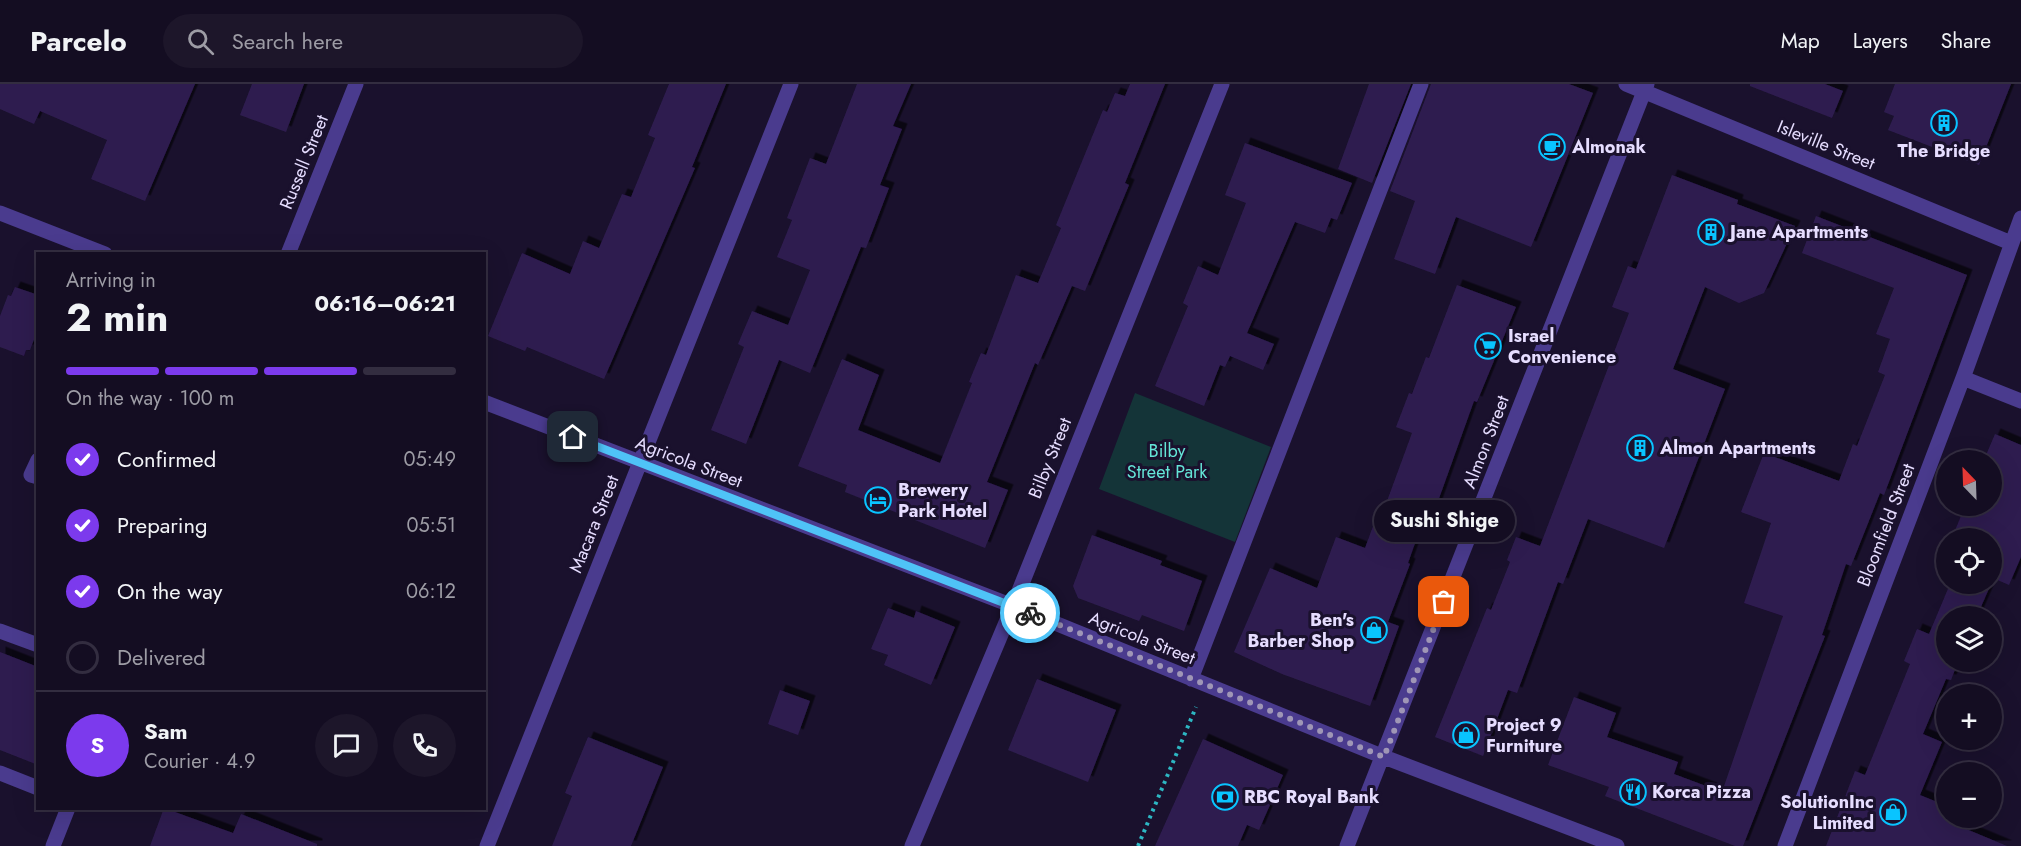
<!DOCTYPE html>
<html lang="en">
<head>
<meta charset="utf-8">
<style>
	body { margin:0; font-family:Jost,sans-serif; background:#1d162a; color:#f1f3f6; height:100vh; display:flex; flex-direction:column; font-size:22px; white-space:nowrap }
	* { box-sizing:border-box; margin:0 }
	p { font-size:20px; color:#9d9ca5 }
	.icon { flex:none; width:33px; height:33px; fill:none; stroke:currentColor; stroke-width:2; stroke-linecap:round; stroke-linejoin:round }
	.map { position:relative; flex:1; overflow:hidden }
	.sheet { position:absolute; left:36px; top:168px; width:450px; height:558px; display:flex; flex-direction:column; background:#140d22; border-radius:0px; box-shadow:0 6px 24px #0002,0 0 0 2px #332d40 }
	.sheet>* { flex:none }
	.needle { width:39px; rotate:337deg }
	.buttons { position:absolute; left:1936px; top:366px; display:grid; gap:12px }
	.buttons a { display:grid; place-items:center; width:66px; height:66px; border-radius:50%; background:#140d22; box-shadow:0 6px 24px #0002,0 0 0 2px #332d40; font-size:30px }
	.pin { position:absolute; display:grid; place-items:center; width:51px; height:51px; color:#fff; margin:-26px; border-radius:12px; box-shadow:0 3px 9px #0006 }
	.courier { position:absolute; display:grid; place-items:center; width:60px; height:60px; margin:-30px; border:4px solid #4fc3f7; border-radius:50%; background:#fff; color:#222; box-shadow:0 2px 8px #0007 }
	.bubble { position:absolute; height:42px; border-radius:21px; background:#140d22; box-shadow:0 6px 24px #0002,0 0 0 2px #332d40; font-size:20px; font-weight:700; line-height:42px; text-align:center }
	.head em { font-style:normal; font-weight:700 }
	.head div { display:flex; flex-direction:column-reverse }
	.head { display:flex; align-items:center; justify-content:space-between; height:102px; padding:0 30px }
	h1 { font-size:39px; font-weight:700; line-height:45px }
	.bar { display:grid; grid-template-columns:repeat(4,1fr); gap:9px 6px; align-content:center; height:72px; padding:0 30px }
	.bar i { height:8px; border-radius:4px; background:#332d40 }
	.bar .on { background:#7c3aed }
	.bar p { grid-column:span 4 }
	.line { display:flex; align-items:center; gap:15px; padding:0 30px; border-top:2px solid #332d40 }
	.line div { flex:1 }
	.round { display:grid; place-items:center; flex:none; width:63px; height:63px; border-radius:32px; background:#1d162a }
	ol { padding:0 30px; list-style:none }
	li { display:flex; align-items:center; gap:18px; height:66px }
	li p { margin-inline-start:auto }
	li .icon { padding:6px; border-radius:50%; background:#7c3aed; color:#fff; stroke-width:4 }
	li:last-child { color:#9d9ca5 }
	li i { width:33px; height:33px; border:3px solid #332d40; border-radius:50% }
	header { display:flex; align-items:center; gap:36px; box-sizing:border-box; height:84px; padding:0 30px; background:#140d22; border-bottom:2px solid #332d40 }
	header strong { font-size:28px }
	nav { display:flex; gap:33px; margin-inline-start:auto; font-size:21px }
	.search { width:420px; height:54px; background:#1d162a; display:flex; align-items:center; gap:15px; box-sizing:border-box; padding:0 21px; border-radius:33px; color:#9d9ca5; font-size:22px }
	.map>svg:first-child { display:block }
	.green { fill:#143438 }
	.building { fill:#2e1c4f; filter:url(#shadow) }
	.lines { fill:none; stroke-linecap:round; stroke-linejoin:round }
	.path { stroke:#2db7c3; stroke-width:4; stroke-dasharray:3 4.5; stroke-linecap:butt }
	.minor { stroke:#4a3b8e; stroke-width:15 }
	.done { stroke:#9f96b6; stroke-width:6; stroke-dasharray:0 10.8 }
	.route { stroke:#4fc3f7; stroke-width:8 }
	.labels { text-anchor:middle; stroke-width:6; stroke-linejoin:round; paint-order:stroke }
	.street-label { font-size:18px; fill:#e6ddff; stroke:#1a112d }
	.poi-label { font-size:18px; font-weight:bold; fill:#e6ddff; stroke:#1a112d; text-anchor:start }
	.park-label { font-size:18px; fill:#64e5d7; stroke:#1a112d }
</style>
</head>
<body>
<header>
<strong>Parcelo</strong>
<div class="search"><svg class="icon" aria-label="search" viewBox="0 0 24 24"><circle cx="10" cy="10" r="6"/><path d="M15 15l6 6"/></svg>Search here</div>
<nav><a>Map</a><a>Layers</a><a>Share</a></nav>
</header>
<div class="map">
<svg width="2021" height="762" viewBox="0 0 2021 762">
	<defs>
		<filter id="shadow"><feDropShadow dx="5.5" dy="-5.5" stdDeviation="0" flood-color="#0009"/></filter>
	</defs>
	<rect width="100%" height="100%" fill="#1a112d"/>
	<path class="green" d="M1135 309 1271 363 1235 458 1099 405Z"/>
	<path class="building" d="M0 0H195L145 117 91 95 107 56 40 27 34 40 0 25Z
		M252 0H304L286 48 240 31Z
		M669 0H726L692 83 695 84 604 295 527 263 525 267 488 252 522 169 570 190 583 157 599 164 622 110 631 113 655 54 648 51Z
		M857 0H911L893 42 902 45 880 101 889 104 866 164 861 163 810 289 779 276 746 360 711 346 744 263 738 260 752 227 788 241 810 186 777 173 792 136 787 134 810 74 826 80Z
		M1130 0H1165L1125 99 1129 101 1085 207 1072 202 1038 281 1035 279 987 398 1008 406 985 464 845 408 847 401 798 382 842 275 879 291 858 346 940 379 972 299 969 298 981 269 986 271 1016 191 1038 199 1061 144 1056 141 1103 26 1107 28 1115 9 1125 12Z
		M1369 0H1411L1372 99 1338 85Z
		M1431 0H1569L1593 9 1531 163 1456 133 1435 190 1394 175 1415 117 1390 107Z
		M1750 0H1825L1843 7 1832 34 1750 2Z
		M1895 0H2011L1979 81 1888 46 1894 32 1884 28Z
		M1245 59 1352 99 1337 136 1331 134 1325 149 1295 138 1247 249 1274 260 1263 286 1230 272 1225 283 1220 281 1204 322 1155 302 1188 222 1183 219 1198 182 1218 191 1246 119 1225 111Z
		M1672 91 1738 116 1737 120 1795 142 1764 209 1739 219 1705 203 1673 285 1725 305 1664 464 1588 435 1563 500 1558 498 1517 609 1508 606 1483 672 1435 653 1487 524 1491 526 1510 478 1507 476 1516 453 1540 462 1629 229 1612 223 1628 182 1636 185Z
		M1816 132 1967 191 1884 411 1880 409 1851 482 1846 480 1822 551 1825 552 1743 762H1735L1605 712 1609 703 1548 681 1574 613 1616 629 1607 653 1678 678 1674 690 1722 708 1783 532 1744 519 1771 439 1741 428 1764 369 1839 397 1853 360 1857 362 1885 291 1878 288 1890 255 1876 250 1894 204 1802 169Z
		M1457 201 1516 223 1477 318 1474 317 1432 434 1425 431 1408 479 1410 480 1388 538 1399 542 1370 622 1282 590 1234 568 1270 484 1317 504 1336 453 1365 464 1379 426 1383 428 1412 349 1396 343 1409 309 1412 310 1426 273 1429 274Z
		M15 203 38 211V245L30 266H26L24 272 0 263V232L8 211 11 212Z
		M1995 350 2021 361V473L2009 501 1993 494 1992 497V454H1952L1965 422H1992V376H1984Z
		M1092 451 1162 477 1160 481 1202 497 1184 547 1142 531 1139 537 1078 514 1073 502Z
		M1950 500H1991L1977 532H1947V578H1958L1951 596 1946 595 1923 650 1942 658 1920 711 1947 722V737L2007 762H1826L1855 687 1865 691 1910 580 1904 577 1917 545 1929 550Z
		M888 524 914 534 916 527 955 543 931 601 884 581 888 571 871 565Z
		M0 568 38 583V681L0 666Z
		M1037 595 1116 626 1088 698 1008 666Z
		M780 606 810 617 798 651 768 640Z
		M588 653 663 683 631 762H552L572 712 565 709Z
		M1203 655 1283 691 1259 746 1247 741 1238 762H1155Z
		M164 724 233 749 241 730 317 760V762H150Z"/>
	<g class="lines">
		<path class="path" d="M1138 762 1196 623"/>
		<path class="minor" d="M1626 0 2011 159
			M0 129 105 170
			M288 170 356 0
			M1963 294 2021 317
			M484 318 1013 522 1384 673 1617 762
			M38 376 31 391 38 393
			M0 547 38 561
			M1191 595 1421 0
			M0 689 38 704
			M53 762 68 724
			M487 762 791 0
			M912 762 1013 522 1222 0
			M1347 762 1647 0
			M1785 762 1963 294 2021 134"/>
	</g>
	<g class="lines">
		<path class="done" d="M1030 529 1384 673 1444 518"/>
		<path class="route" d="M573 353 1030 529"/>
	</g>
	<defs>
		<g id="building-ring" transform="scale(1.35)"><circle r="9.5" fill="#1a112d" stroke="#09c4ff" stroke-width="1.5"/><path d="M-4-6H4V6H1V3H-1V6H-4ZM-2.5-4.3h1.7v1.8h-1.7ZM.8-4.3h1.7v1.8H.8ZM-2.5-1h1.7V.8h-1.7ZM.8-1h1.7V.8H.8Z" fill="#09c4ff"/></g>
		<g id="cafe-ring" transform="scale(1.35)"><circle r="9.5" fill="#1a112d" stroke="#09c4ff" stroke-width="1.5"/><path d="M-5.5-4.5H6V0H3Q3 3.5 0 3.5H-2.5Q-5.5 3.5-5.5 0ZM3-3.2v2h1.7v-2ZM-6 4.5H4V6H-6Z" fill="#09c4ff"/></g>
		<g id="supermarket-ring" transform="scale(1.35)"><circle r="9.5" fill="#1a112d" stroke="#09c4ff" stroke-width="1.5"/><path d="M-6-5.5h2.5l.6 2H6L4.5 2H-2.5L-4.4-4H-6ZM-1.5 3.2a1.3 1.3 0 1 0 .1 0ZM3 3.2a1.3 1.3 0 1 0 .1 0Z" fill="#09c4ff"/></g>
		<g id="hotel-ring" transform="scale(1.35)"><circle r="9.5" fill="#1a112d" stroke="#09c4ff" stroke-width="1.5"/><path d="M-6-4.5h1.5V1H6V5H4.5V3h-9V5H-6ZM-4 0a1.8 1.8 0 1 1 3.6 0ZM.5 0V-2.5h3Q6-2.5 6 0Z" fill="#09c4ff"/></g>
		<g id="shop-ring" transform="scale(1.35)"><circle r="9.5" fill="#1a112d" stroke="#09c4ff" stroke-width="1.5"/><path d="M-5-2.5h2.3a2.7 3.5 0 0 1 5.4 0H5L5.5 6h-11ZM-1.5-2.5h3a1.5 2.3 0 0 0-3 0Z" fill="#09c4ff"/></g>
		<g id="restaurant-ring" transform="scale(1.35)"><circle r="9.5" fill="#1a112d" stroke="#09c4ff" stroke-width="1.5"/><path d="M-5-6h1v4h1v-4h1v4h1v-4h1v5L-1.5 .5V6h-2V.5L-5-1ZM5-6V6H3V1.5H1.5Q1.5-4 5-6Z" fill="#09c4ff"/></g>
		<g id="bank-ring" transform="scale(1.35)"><circle r="9.5" fill="#1a112d" stroke="#09c4ff" stroke-width="1.5"/><path d="M-6-4H6V4H-6ZM0-2.3a2.3 2.3 0 1 0 0 4.6a2.3 2.3 0 1 0 0-4.6Z" fill="#09c4ff"/></g>
	</defs>
	<g fill-rule="evenodd">
		<use href="#building-ring" x="1944" y="39"/>
		<use href="#cafe-ring" x="1552" y="63"/>
		<use href="#building-ring" x="1711" y="148"/>
		<use href="#supermarket-ring" x="1488" y="262"/>
		<use href="#building-ring" x="1640" y="364"/>
		<use href="#hotel-ring" x="878" y="416"/>
		<use href="#shop-ring" x="1374" y="546"/>
		<use href="#shop-ring" x="1466" y="651"/>
		<use href="#restaurant-ring" x="1633" y="708"/>
		<use href="#bank-ring" x="1225" y="713"/>
		<use href="#shop-ring" x="1893" y="728"/>
	</g>
	<g class="labels">
		<g class="street-label">
			<text transform="translate(1826 61) rotate(22)" y="6">Isleville Street</text>
			<text transform="translate(304 78) rotate(-68)" y="6">Russell Street</text>
			<text transform="translate(1486 358) rotate(-69)" y="6">Almon Street</text>
			<text transform="translate(1050 374) rotate(-68)" y="6">Bilby Street</text>
			<text transform="translate(689 378) rotate(21)" y="6">Agricola Street</text>
			<text transform="translate(594 440) rotate(-68)" y="6">Macara Street</text>
			<text transform="translate(1886 441) rotate(-69)" y="6">Bloomfield Street</text>
			<text transform="translate(1142 554) rotate(22)" y="6">Agricola Street</text>
		</g>
		<g class="poi-label">
			<text x="1572" y="69">Almonak</text>
			<text x="1944" y="73" text-anchor="middle">The Bridge</text>
			<text x="1730" y="154">Jane Apartments</text>
			<text x="1508" y="258">Israel<tspan x="1508" dy="21">Convenience</tspan></text>
			<text x="1660" y="370">Almon Apartments</text>
			<text x="898" y="412">Brewery<tspan x="898" dy="21">Park Hotel</tspan></text>
			<text x="1354" y="542" text-anchor="end">Ben's<tspan x="1354" dy="21">Barber Shop</tspan></text>
			<text x="1486" y="647">Project 9<tspan x="1486" dy="21">Furniture</tspan></text>
			<text x="1652" y="714">Korca Pizza</text>
			<text x="1244" y="719">RBC Royal Bank</text>
			<text x="1874" y="724" text-anchor="end">SolutionInc<tspan x="1874" dy="21">Limited</tspan></text>
		</g>
		<g class="park-label">
			<text x="1167" y="373">Bilby<tspan x="1167" dy="21">Street Park</tspan></text>
		</g>
	</g>
</svg>
<div class="buttons">
<a><svg class="needle" viewBox="-14 -14 28 28"><path d="M0-13l5 13h-10z" fill="#e53935"/><path d="M0 13l5-13h-10z" fill="#9d9ca5"/></svg></a>
<a><svg class="icon" aria-label="locate" viewBox="0 0 24 24"><circle cx="12" cy="12" r="6"/><path d="M12 2v4M12 18v4M2 12h4M18 12h4"/></svg></a>
<a><svg class="icon" aria-label="layers" viewBox="0 0 24 24"><path d="M12 4l9 5-9 5-9-5zM3 14l9 5 9-5"/></svg></a>
<a>+</a>
<a>−</a>
</div>
<div class="pin" style="left:1444px;top:518px;background:#ea580c"><svg class="icon" aria-label="bag" viewBox="0 0 24 24"><path d="M5 8h14l-1 12H6zM9 8a3 3 0 0 1 6 0"/></svg></div>
<div class="pin" style="left:573px;top:353px;background:#1f2937"><svg class="icon" aria-label="home" viewBox="0 0 24 24"><path d="M3 11l9-7 9 7M6 9v11h12V9"/></svg></div>
<div class="courier" style="left:1030px;top:529px"><svg class="icon" aria-label="bike" viewBox="0 0 24 24"><circle cx="6" cy="16" r="4"/><circle cx="18" cy="16" r="4"/><path d="M6 16l4-8h5l3 8M10 8l3 8H6M13 5h3"/></svg></div>
<div class="bubble" style="left:1374px;top:416px;width:141px">Sushi Shige</div>
<section class="sheet">
<div class="head"><div><h1>2 min</h1><p>Arriving in</p></div><em>06:16–06:21</em></div>
<div class="bar"><i class="on"></i><i class="on"></i><i class="on"></i><i></i><p>On the way · 100 m</p></div>
<ol>
<li><svg class="icon" aria-label="check" viewBox="0 0 24 24"><path d="M5 12l5 5 9-10"/></svg>Confirmed<p>05:49</p></li>
<li><svg class="icon" aria-label="check" viewBox="0 0 24 24"><path d="M5 12l5 5 9-10"/></svg>Preparing<p>05:51</p></li>
<li><svg class="icon" aria-label="check" viewBox="0 0 24 24"><path d="M5 12l5 5 9-10"/></svg>On the way<p>06:12</p></li>
<li><i></i>Delivered</li>
</ol>
<div class="line" style="height:108px"><b class="round" style="background:#7c3aed;color:#fff">S</b><div><b>Sam</b><p>Courier · 4.9</p></div><a class="round"><svg class="icon" aria-label="chat" viewBox="0 0 24 24"><path d="M4 5h16v11H9l-5 4z"/></svg></a><a class="round"><svg class="icon" aria-label="phone" viewBox="0 0 24 24"><path d="M5 4h4l2 5-3 2q2 4 5 5l2-3 5 2v4C11 20 4 13 5 4z"/></svg></a></div>
</section>
</div>
</body>
</html>
